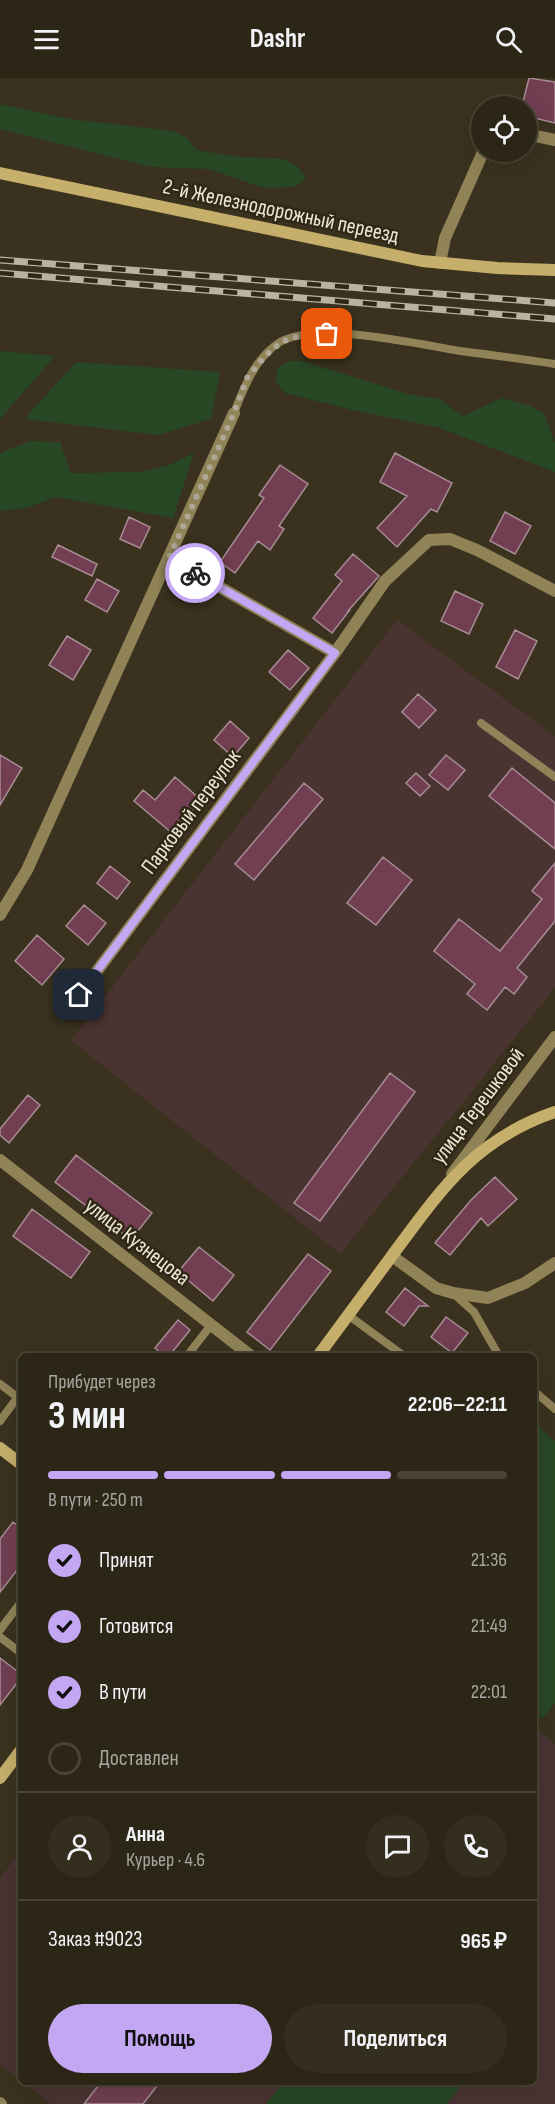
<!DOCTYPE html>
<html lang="ru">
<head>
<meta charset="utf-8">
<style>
	body { margin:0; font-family:"Sofia Sans Condensed",sans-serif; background:#342e1f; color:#f1f3f6; height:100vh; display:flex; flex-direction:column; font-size:22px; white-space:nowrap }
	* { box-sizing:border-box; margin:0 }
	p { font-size:20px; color:#a6a5a1 }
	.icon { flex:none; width:33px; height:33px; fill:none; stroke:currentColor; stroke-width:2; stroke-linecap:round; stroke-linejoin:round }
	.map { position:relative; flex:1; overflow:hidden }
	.side { position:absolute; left:18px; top:1275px; width:519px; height:732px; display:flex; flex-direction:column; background:#2c2616; border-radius:9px; box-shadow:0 6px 24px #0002,0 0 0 2px #484335 }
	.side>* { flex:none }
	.fabs { position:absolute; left:471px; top:18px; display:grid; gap:12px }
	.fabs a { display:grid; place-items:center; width:66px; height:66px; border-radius:50%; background:#2c2616; box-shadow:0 6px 24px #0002,0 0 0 2px #484335; font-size:30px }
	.pin { position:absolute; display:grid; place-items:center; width:51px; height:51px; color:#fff; margin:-26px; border-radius:12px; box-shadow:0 3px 9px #0006 }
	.courier { position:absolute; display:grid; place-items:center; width:60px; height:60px; margin:-30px; border:4px solid #c3a7f2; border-radius:50%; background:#fff; color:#222; box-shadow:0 2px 8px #0007 }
	.head em { font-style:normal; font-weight:700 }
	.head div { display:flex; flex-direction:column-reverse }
	.head { display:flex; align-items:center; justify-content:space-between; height:102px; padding:0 30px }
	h1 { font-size:39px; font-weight:700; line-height:45px }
	.bar { display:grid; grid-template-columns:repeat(4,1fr); gap:9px 6px; align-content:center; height:72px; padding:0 30px }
	.bar i { height:8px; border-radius:4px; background:#484335 }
	.bar .on { background:#c3a7f2 }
	.bar p { grid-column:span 4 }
	.line { display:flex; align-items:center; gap:15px; padding:0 30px; border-top:2px solid #484335 }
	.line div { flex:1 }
	.round { display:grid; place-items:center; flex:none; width:63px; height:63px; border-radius:32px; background:#342e1f }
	ol { padding:0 30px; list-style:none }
	li { display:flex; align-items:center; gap:18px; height:66px }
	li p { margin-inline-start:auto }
	li .icon { padding:6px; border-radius:50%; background:#c3a7f2; color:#111; stroke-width:4 }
	li:last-child { color:#a6a5a1 }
	li i { width:33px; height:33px; border:3px solid #484335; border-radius:50% }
	.action { display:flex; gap:12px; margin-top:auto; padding:12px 30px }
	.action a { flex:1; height:69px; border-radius:36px; background:#c3a7f2; color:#111; font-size:24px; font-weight:700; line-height:69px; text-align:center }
	.action a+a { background:#342e1f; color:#f1f3f6 }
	header { display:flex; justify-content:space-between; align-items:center; height:78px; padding:0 30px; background:#2c2616; font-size:27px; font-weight:700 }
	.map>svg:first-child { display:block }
	.education { fill:#493432 }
	.green { fill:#274725 }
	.building { fill:#713e52; stroke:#a78c95; stroke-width:1.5 }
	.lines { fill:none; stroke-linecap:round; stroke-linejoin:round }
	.lane { stroke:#908358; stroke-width:8 }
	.street { stroke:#908358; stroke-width:12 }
	.secondary { stroke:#c5af6b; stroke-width:12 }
	.rail-casing { stroke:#b9b3a4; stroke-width:7 }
	.rail { stroke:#302814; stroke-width:4.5; stroke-dasharray:14; stroke-linecap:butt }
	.done { stroke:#aea898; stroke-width:6; stroke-dasharray:0 10.8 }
	.route { stroke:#c3a7f2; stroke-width:8 }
	.labels { text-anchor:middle; stroke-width:5; stroke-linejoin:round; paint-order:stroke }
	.street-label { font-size:22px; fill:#ece7da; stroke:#302814 }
</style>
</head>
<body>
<header><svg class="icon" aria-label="menu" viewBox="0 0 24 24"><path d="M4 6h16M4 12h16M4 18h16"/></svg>Dashr<svg class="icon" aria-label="search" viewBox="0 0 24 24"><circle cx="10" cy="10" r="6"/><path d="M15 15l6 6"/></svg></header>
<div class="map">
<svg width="555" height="2026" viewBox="0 0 555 2026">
	<rect width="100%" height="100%" fill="#3a321e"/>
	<path class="education" d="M397 542 555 658V910L340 1176 71 962Z
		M534 1649 555 1666V2026H51L23 2004H534Z
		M21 1772V2002L0 1986V1801Z"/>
	<path class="green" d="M0 26 70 41 173 53 187 60 196 72 239 79 283 81 296 87 306 100 295 109 264 110 208 91 151 89 0 51Z
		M0 273 55 278 0 341Z
		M289 283H302L408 316 439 321 463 338 502 320 530 328 544 335 555 365V394L437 349 352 332 285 315 276 304 277 290Z
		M76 284 220 294 211 341 158 357 24 341Z
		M30 363 60 364 71 395 141 394 169 387 194 375 173 440 56 419 26 430 0 433V375Z
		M534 1345 555 1363V1625L542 1641 534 1634Z
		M284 2004H464L447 2026H266Z"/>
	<path class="building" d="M529 0 555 4V45L526 38V28H522Z
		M395 375 452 405 437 434 431 431 397 469 377 450 407 418 380 404Z
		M280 387 308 406 279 448 284 451 270 472 258 463 235 495 220 484 264 420 259 417Z
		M505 434 531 448 515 476 490 463Z
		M129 439 150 449 140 470 120 461Z
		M58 467 97 486 92 498 52 479Z
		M353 476 379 498 348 533H349L332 555 313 540 342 503 335 497Z
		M97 501 119 513 107 534 85 522Z
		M455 513 483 526 469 556 441 543Z
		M515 552 537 563 518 601 496 589Z
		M67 558 91 572 73 602 49 587Z
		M288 572 309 590 290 612 269 594Z
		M418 616 436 632 419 650 402 634Z
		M230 643 249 660 233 679 214 662Z
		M0 677 22 690 0 727Z
		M446 677 465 692 448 712 429 697Z
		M512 690 555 725V771L489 718Z
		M416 695 430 708 420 718 406 705Z
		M175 699 201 722 173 756 134 723 143 712 155 722Z
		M304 705 323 721 254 802 235 786Z
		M383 779 412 802 376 847 347 825Z
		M555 785V843L517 890 527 899 514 916 505 909 487 932 467 916 475 906 434 873 459 841 500 873 542 821 532 813Z
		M110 788 130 804 117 821 97 805Z
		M84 827 106 845 88 867 66 848Z
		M37 857 64 881 42 907 15 883Z
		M390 995 415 1014 320 1143 294 1125Z
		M28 1017 40 1027 9 1065 0 1057V1051Z
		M76 1077 152 1135 131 1162 55 1104Z
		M495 1099 517 1121 488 1148 481 1140 450 1177 435 1165 471 1122Z
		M32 1131 90 1174 71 1200 13 1158Z
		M199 1169 234 1197 213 1223 178 1194Z
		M308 1176 331 1193 270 1272 247 1254Z
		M405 1210 428 1228H419L404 1248 386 1234Z
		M446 1239 468 1255 452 1275 431 1259Z
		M178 1242 190 1252 169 1278H164L155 1270Z
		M13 1444 21 1450V1487L0 1514V1461Z
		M0 1580 21 1596V1600L0 1627Z
		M101 2004H160L143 2026H84Z"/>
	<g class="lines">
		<path class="lane" d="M234 335C244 309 255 280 280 264 317 243 418 266 460 273 492 277 523 281 555 286
			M481 645 555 699
			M454 1216 474 1234 499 1278
			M348 1237 404 1278
			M187 1278 211 1247
			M0 1306 21 1322
			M534 1313 555 1331
			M0 1343 17 1320
			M0 1552 21 1524
			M0 1559 21 1575"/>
		<path class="street" d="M526 56 555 62
			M440 185 445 160 483 74
			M169 480 335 575
			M0 837 27 792 234 335
			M79 917 335 575 385 503 429 462 450 461 477 472 555 513
			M0 1082 251 1278
			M452 1096 555 959
			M392 1178 436 1210 453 1215 488 1220 525 1205 555 1185
			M0 2025 1 2026"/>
		<path class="secondary" d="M0 95 422 183 497 190 555 192
			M318 1278C342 1245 367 1212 391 1179 440 1113 473 1062 555 1034
			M0 1370 21 1386
			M0 1700 21 1672"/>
		<g class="rail-casing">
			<path id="rail" d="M0 182 555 225
				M0 195 555 241"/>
		</g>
		<use href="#rail" class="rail"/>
	</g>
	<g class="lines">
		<path class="done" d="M195 495 169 480 234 335 247 300 264 279 281 264 308 255 327 256"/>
		<path class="route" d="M79 917 335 575 195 495"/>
	</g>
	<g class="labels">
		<g class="street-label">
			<text transform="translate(281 132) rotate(12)" y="8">2-й Железнодорожный переезд</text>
			<text transform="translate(190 733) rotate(-53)" y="8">Парковый переулок</text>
			<text transform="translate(477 1027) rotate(-53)" y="8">улица Терешковой</text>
			<text transform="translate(138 1163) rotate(38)" y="8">улица Кузнецова</text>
		</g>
	</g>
</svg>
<div class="fabs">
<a><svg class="icon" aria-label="locate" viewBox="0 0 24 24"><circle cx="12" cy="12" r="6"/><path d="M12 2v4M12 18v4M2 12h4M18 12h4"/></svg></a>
</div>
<div class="pin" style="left:327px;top:256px;background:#ea580c"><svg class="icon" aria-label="bag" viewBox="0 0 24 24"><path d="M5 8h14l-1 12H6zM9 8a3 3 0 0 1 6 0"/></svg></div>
<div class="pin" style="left:79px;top:917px;background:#1f2937"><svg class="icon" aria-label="home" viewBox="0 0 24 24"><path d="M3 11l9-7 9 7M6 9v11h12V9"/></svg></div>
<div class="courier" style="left:195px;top:495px"><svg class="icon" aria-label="bike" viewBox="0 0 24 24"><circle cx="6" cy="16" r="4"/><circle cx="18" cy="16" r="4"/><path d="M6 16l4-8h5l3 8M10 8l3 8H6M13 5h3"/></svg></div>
<section class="side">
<div class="head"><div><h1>3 мин</h1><p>Прибудет через</p></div><em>22:06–22:11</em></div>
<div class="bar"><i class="on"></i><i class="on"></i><i class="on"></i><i></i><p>В пути · 250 m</p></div>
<ol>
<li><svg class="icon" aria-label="check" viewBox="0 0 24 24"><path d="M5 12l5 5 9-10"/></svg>Принят<p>21:36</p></li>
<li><svg class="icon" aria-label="check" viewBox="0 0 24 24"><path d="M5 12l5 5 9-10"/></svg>Готовится<p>21:49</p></li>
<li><svg class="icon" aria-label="check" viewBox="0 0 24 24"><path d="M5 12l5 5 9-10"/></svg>В пути<p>22:01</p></li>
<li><i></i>Доставлен</li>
</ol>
<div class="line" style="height:108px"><a class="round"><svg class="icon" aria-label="person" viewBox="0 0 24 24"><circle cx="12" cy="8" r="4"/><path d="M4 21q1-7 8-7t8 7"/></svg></a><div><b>Анна</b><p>Курьер · 4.6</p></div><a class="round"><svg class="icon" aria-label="chat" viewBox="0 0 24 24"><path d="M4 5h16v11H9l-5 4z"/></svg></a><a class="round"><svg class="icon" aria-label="phone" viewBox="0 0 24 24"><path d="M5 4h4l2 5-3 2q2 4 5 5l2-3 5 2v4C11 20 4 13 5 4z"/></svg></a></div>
<div class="line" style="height:78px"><div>Заказ #9023</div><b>965 ₽</b></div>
<div class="action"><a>Помощь</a><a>Поделиться</a></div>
</section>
</div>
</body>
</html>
